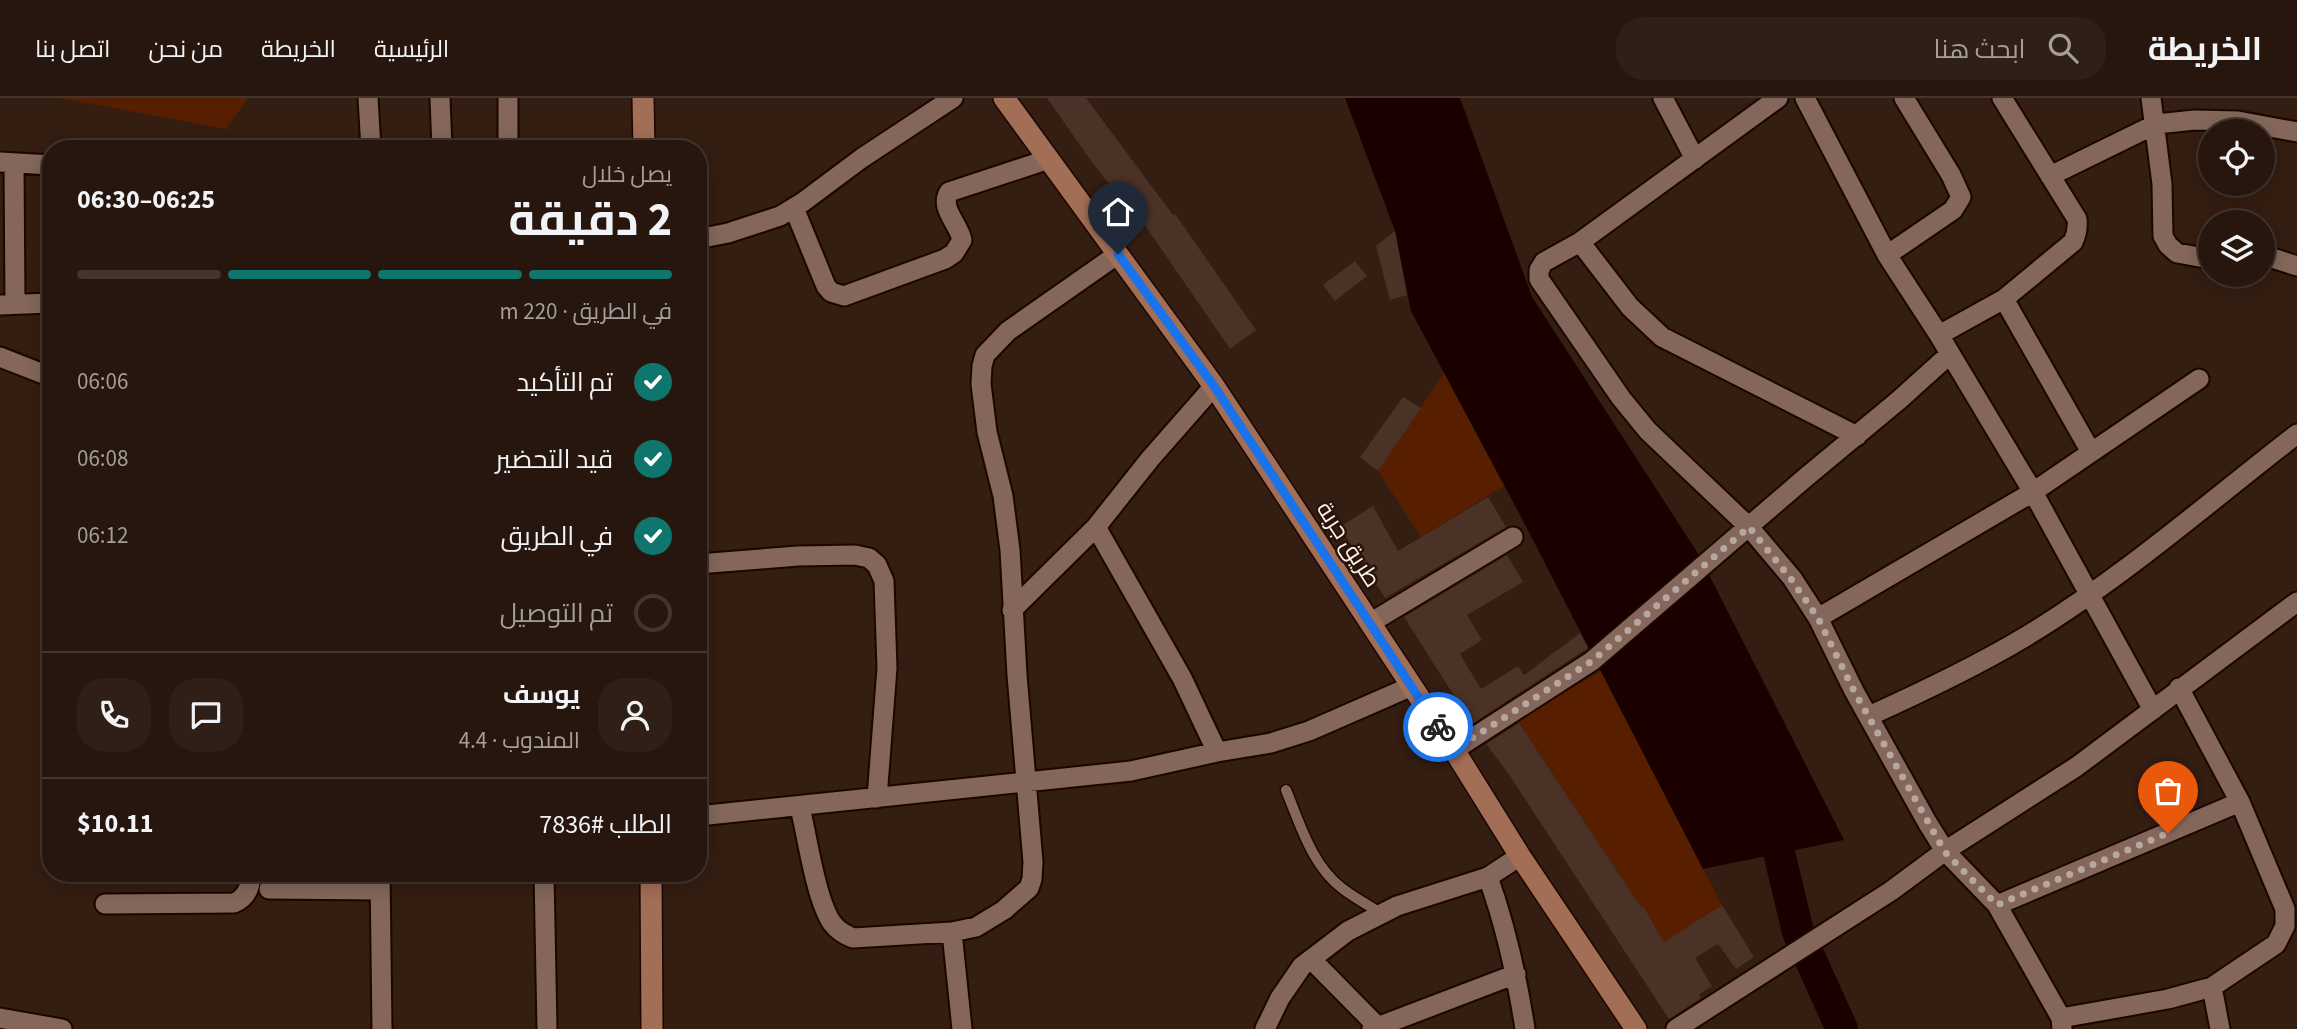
<!DOCTYPE html>
<html lang="ar">
<head>
<meta charset="utf-8">
<style>
	body { margin:0; font-family:"Source Sans 3",Cairo,sans-serif; background:#2f1f16; color:#f1f3f6; direction:rtl; height:100vh; display:flex; flex-direction:column; font-size:26px; white-space:nowrap }
	* { box-sizing:border-box; margin:0 }
	p { font-size:23px; color:#a49f9d }
	.icon { flex:none; width:38px; height:38px; fill:none; stroke:currentColor; stroke-width:2; stroke-linecap:round; stroke-linejoin:round }
	.map { position:relative; flex:1; overflow:hidden; direction:ltr }
	.sheet { position:absolute; left:42px; top:42px; width:665px; height:742px; display:flex; flex-direction:column; background:#27160d; border-radius:28px; box-shadow:0 4px 18px #0003,0 0 0 2px #43352e; direction:rtl }
	.sheet>* { flex:none }
	.controls { position:absolute; left:2198px; top:21px; display:grid; gap:14px }
	.controls a { display:grid; place-items:center; width:77px; height:77px; border-radius:50%; background:#27160d; box-shadow:0 4px 18px #0003,0 0 0 2px #43352e; font-size:35px }
	.pin { position:absolute; display:grid; place-items:center; width:60px; height:60px; color:#fff; margin:-72px -30px; border-radius:50% 50% 50% 0; rotate:-45deg; box-shadow:0 0 7px #0007 }
	.pin .icon { rotate:45deg }
	.courier { position:absolute; display:grid; place-items:center; width:70px; height:70px; margin:-35px; border:5px solid #1a73e8; border-radius:50%; background:#fff; color:#222; box-shadow:0 2px 9px #0007 }
	.head em { font-style:normal; font-weight:700 }
	.head div { display:flex; flex-direction:column-reverse }
	.head { display:flex; align-items:center; justify-content:space-between; height:119px; padding:0 35px }
	h1 { font-size:46px; font-weight:700; line-height:52px }
	.bar { display:grid; grid-template-columns:repeat(4,1fr); gap:10px 7px; align-content:center; height:84px; padding:0 35px }
	.bar i { height:9px; border-radius:5px; background:#43352e }
	.bar .selected { background:#0f766e }
	.bar p { grid-column:span 4 }
	.line { display:flex; align-items:center; gap:18px; padding:0 35px; border-top:2px solid #43352e }
	.line div { flex:1 }
	.round { display:grid; place-items:center; flex:none; width:74px; height:74px; border-radius:28px; background:#2f1f16 }
	ol { padding:0 35px; list-style:none }
	li { display:flex; align-items:center; gap:21px; height:77px }
	li p { margin-inline-start:auto }
	li .icon { padding:7px; border-radius:50%; background:#0f766e; color:#fff; stroke-width:4 }
	li:last-child { color:#a49f9d }
	li i { width:38px; height:38px; border:4px solid #43352e; border-radius:50% }
	header { display:flex; align-items:center; gap:42px; box-sizing:border-box; height:98px; padding:0 35px; background:#27160d; border-bottom:2px solid #43352e }
	header strong { font-size:33px }
	nav { display:flex; gap:38px; margin-inline-start:auto; font-size:24px }
	.search { width:490px; height:63px; background:#2f1f16; display:flex; align-items:center; gap:18px; box-sizing:border-box; padding:0 24px; border-radius:28px; color:#a49f9d; font-size:26px }
	.map>svg:first-child { display:block }
	.green { fill:#571f00 }
	.water { fill:#1b0000 }
	.lines { fill:none; stroke-linecap:round; stroke-linejoin:round }
	.river { stroke:#1b0000; stroke-width:32 }
	.building { fill:#4b3226 }
	.lane-casing { stroke:#1b0600; stroke-width:13 }
	.street-casing { stroke:#1b0600; stroke-width:23 }
	.secondary-casing { stroke:#1b0600; stroke-width:24 }
	.lane { stroke:#84675a; stroke-width:10 }
	.street { stroke:#84675a; stroke-width:19 }
	.secondary { stroke:#a36e56; stroke-width:21 }
	.done { stroke:#b7a7a1; stroke-width:7; stroke-dasharray:0 12.6 }
	.route { stroke:#1a73e8; stroke-width:9 }
	.labels { text-anchor:middle; stroke-width:5; stroke-linejoin:round; paint-order:stroke }
	.street-label { font-size:23px; fill:#fdf2ee; stroke:#2a1308 }
</style>
</head>
<body>
<header>
<strong>الخريطة</strong>
<div class="search"><svg class="icon" aria-label="search" viewBox="0 0 24 24"><circle cx="10" cy="10" r="6"/><path d="M15 15l6 6"/></svg>ابحث هنا</div>
<nav><a>الرئيسية</a><a>الخريطة</a><a>من نحن</a><a>اتصل بنا</a></nav>
</header>
<div class="map">
<svg width="2297" height="931" viewBox="0 0 2297 931">
	<rect width="100%" height="100%" fill="#341d11"/>
	<path class="green" d="M60 0H248L226 31Z
		M1444 275 1504 388 1421 439 1378 373Z
		M1601 573 1722 807 1665 845 1643 809H1641L1517 622Z"/>
	<path class="water" d="M1345 0H1460L1532 199 1699 457 1844 742 1703 771 1519 415 1411 213 1395 133Z"/>
	<g class="lines">
		<path class="river" d="M1764 716 1777 746 1798 834 1842 931"/>
	</g>
	<path class="building" d="M1047 0H1086L1173 117 1175 116 1256 232 1230 251 1140 120 1137 123 1089 60Z
		M1395 133 1407 197 1390 202 1376 148Z
		M1355 163 1367 178 1335 203 1323 187Z
		M1403 299 1421 310 1378 373 1360 359Z
		M1488 399 1506 429 1385 500 1340 429 1373 408 1398 453Z
		M1507 457 1523 484 1467 517 1482 542 1460 556 1481 591 1518 568 1524 577 1580 535 1588 550 1472 626 1404 519Z
		M1519 625 1641 809 1643 808 1664 844 1722 807 1754 859 1736 871 1718 846 1695 860 1712 888 1699 897 1701 900 1669 921 1508 675 1486 646Z"/>
	<g class="lines">
		<g class="lane-casing">
			<path id="lane" d="M1286 692C1300 726 1312 768 1343 791 1355 800 1368 807 1380 815"/>
		</g>
		<g class="street-casing">
			<path id="street" d="M368 0 371 51
				M440 0 442 51
				M508 0V51
				M1663 0 1695 61
				M1778 0 1580 144 1544 164 1539 172V181L1621 300 1648 333 1749 429 1792 480 1818 520 1854 593 1927 724 1945 753 1997 807 2061 920 2062 931
				M1805 0 1887 157 1939 237 2033 394 2153 612
				M2002 0 2077 121C2078 130 2077 136 2073 144L2004 201 2091 354
				M2151 0 2162 86 2163 138 2168 147 2177 155 2210 161
				M0 64 51 67
				M14 65 15 205
				M2050 78 2156 26 2195 22 2238 23 2297 34
				M794 110 826 188 831 194 844 198 945 161 954 155 962 142C959 126 939 110 949 94L1049 61
				M698 141 728 135 780 118 803 104 862 60 953 0
				M1580 144 1630 209 1662 239 1857 338
				M1887 157 1953 112 1961 99 1951 77 1904 0
				M2263 157 2297 168
				M0 207 51 205
				M1939 237 2004 201
				M0 259 51 279
				M1096 429 1182 580 1217 654
				M698 466 798 458 855 457 869 460 877 467 884 483 887 570 877 700
				M1012 512 1096 429 1150 361 1214 288
				M1818 520 2033 394 2199 281
				M1370 525 1513 439
				M1869 618C1922 594 1975 569 2025 539 2120 482 2209 404 2297 336
				M1454 652 1592 563 1805 380 1899 302 1950 256
				M800 709C807 738 816 802 832 825 838 833 844 836 853 840L952 834 976 829 1004 812 1029 790 1032 781 1033 764 1017 577 1010 452 1003 398 987 334 981 286 982 268 985 257 1008 233 1118 156
				M698 718 1131 673 1217 654 1271 645 1309 633 1412 588
				M1520 758 1488 779C1506 829 1517 879 1525 931
				M380 775 382 931
				M544 775 547 931
				M269 791 380 792
				M105 806 234 805C246 800 251 789 251 775
				M1997 807 2240 704
				M952 834 962 931
				M1311 861 1377 928
				M2212 889 2220 931
				M0 920 62 931
				M2061 920 2168 901 2212 889 2276 846 2285 828V811L2240 704 2179 590
				M1265 931 1280 900 1302 868 1348 833 1397 808 1488 779
				M1372 931 1516 876
				M1676 931 1891 793 1945 753 2076 669 2297 504"/>
		</g>
		<g class="secondary-casing">
			<path id="secondary" d="M643 0 644 51
				M1004 0 1214 288 1454 652 1520 758 1636 931
				M651 775 652 931"/>
		</g>
		<use href="#lane" class="lane"/>
		<use href="#street" class="street"/>
		<use href="#secondary" class="secondary"/>
	</g>
	<g class="lines">
		<path class="done" d="M1438 629 1454 652 1592 563 1749 429 1791 481 1818 520 1854 593 1945 754 1997 807 2168 735"/>
		<path class="route" d="M1118 156 1214 288 1438 629"/>
	</g>
	<g class="labels">
		<g class="street-label">
			<text transform="translate(1349 446) rotate(57)" y="8">طريق جربة</text>
		</g>
	</g>
</svg>
<div class="controls">
<a><svg class="icon" aria-label="locate" viewBox="0 0 24 24"><circle cx="12" cy="12" r="6"/><path d="M12 2v4M12 18v4M2 12h4M18 12h4"/></svg></a>
<a><svg class="icon" aria-label="layers" viewBox="0 0 24 24"><path d="M12 4l9 5-9 5-9-5zM3 14l9 5 9-5"/></svg></a>
</div>
<div class="pin" style="left:2168px;top:735px;background:#ea580c"><svg class="icon" aria-label="bag" viewBox="0 0 24 24"><path d="M5 8h14l-1 12H6zM9 8a3 3 0 0 1 6 0"/></svg></div>
<div class="pin" style="left:1118px;top:156px;background:#1f2937"><svg class="icon" aria-label="home" viewBox="0 0 24 24"><path d="M3 11l9-7 9 7M6 9v11h12V9"/></svg></div>
<div class="courier" style="left:1438px;top:629px"><svg class="icon" aria-label="bike" viewBox="0 0 24 24"><circle cx="6" cy="16" r="4"/><circle cx="18" cy="16" r="4"/><path d="M6 16l4-8h5l3 8M10 8l3 8H6M13 5h3"/></svg></div>
<section class="sheet">
<div class="head"><div><h1>2 دقيقة</h1><p>يصل خلال</p></div><em>06:25–06:30</em></div>
<div class="bar"><i class="selected"></i><i class="selected"></i><i class="selected"></i><i></i><p>في الطريق · 220 m</p></div>
<ol>
<li><svg class="icon" aria-label="check" viewBox="0 0 24 24"><path d="M5 12l5 5 9-10"/></svg>تم التأكيد<p>06:06</p></li>
<li><svg class="icon" aria-label="check" viewBox="0 0 24 24"><path d="M5 12l5 5 9-10"/></svg>قيد التحضير<p>06:08</p></li>
<li><svg class="icon" aria-label="check" viewBox="0 0 24 24"><path d="M5 12l5 5 9-10"/></svg>في الطريق<p>06:12</p></li>
<li><i></i>تم التوصيل</li>
</ol>
<div class="line" style="height:126px"><a class="round"><svg class="icon" aria-label="person" viewBox="0 0 24 24"><circle cx="12" cy="8" r="4"/><path d="M4 21q1-7 8-7t8 7"/></svg></a><div><b>يوسف</b><p>المندوب · 4.4</p></div><a class="round"><svg class="icon" aria-label="chat" viewBox="0 0 24 24"><path d="M4 5h16v11H9l-5 4z"/></svg></a><a class="round"><svg class="icon" aria-label="phone" viewBox="0 0 24 24"><path d="M5 4h4l2 5-3 2q2 4 5 5l2-3 5 2v4C11 20 4 13 5 4z"/></svg></a></div>
<div class="line" style="height:91px"><div>الطلب #7836</div><b>$10.11</b></div>
</section>
</div>
</body>
</html>
